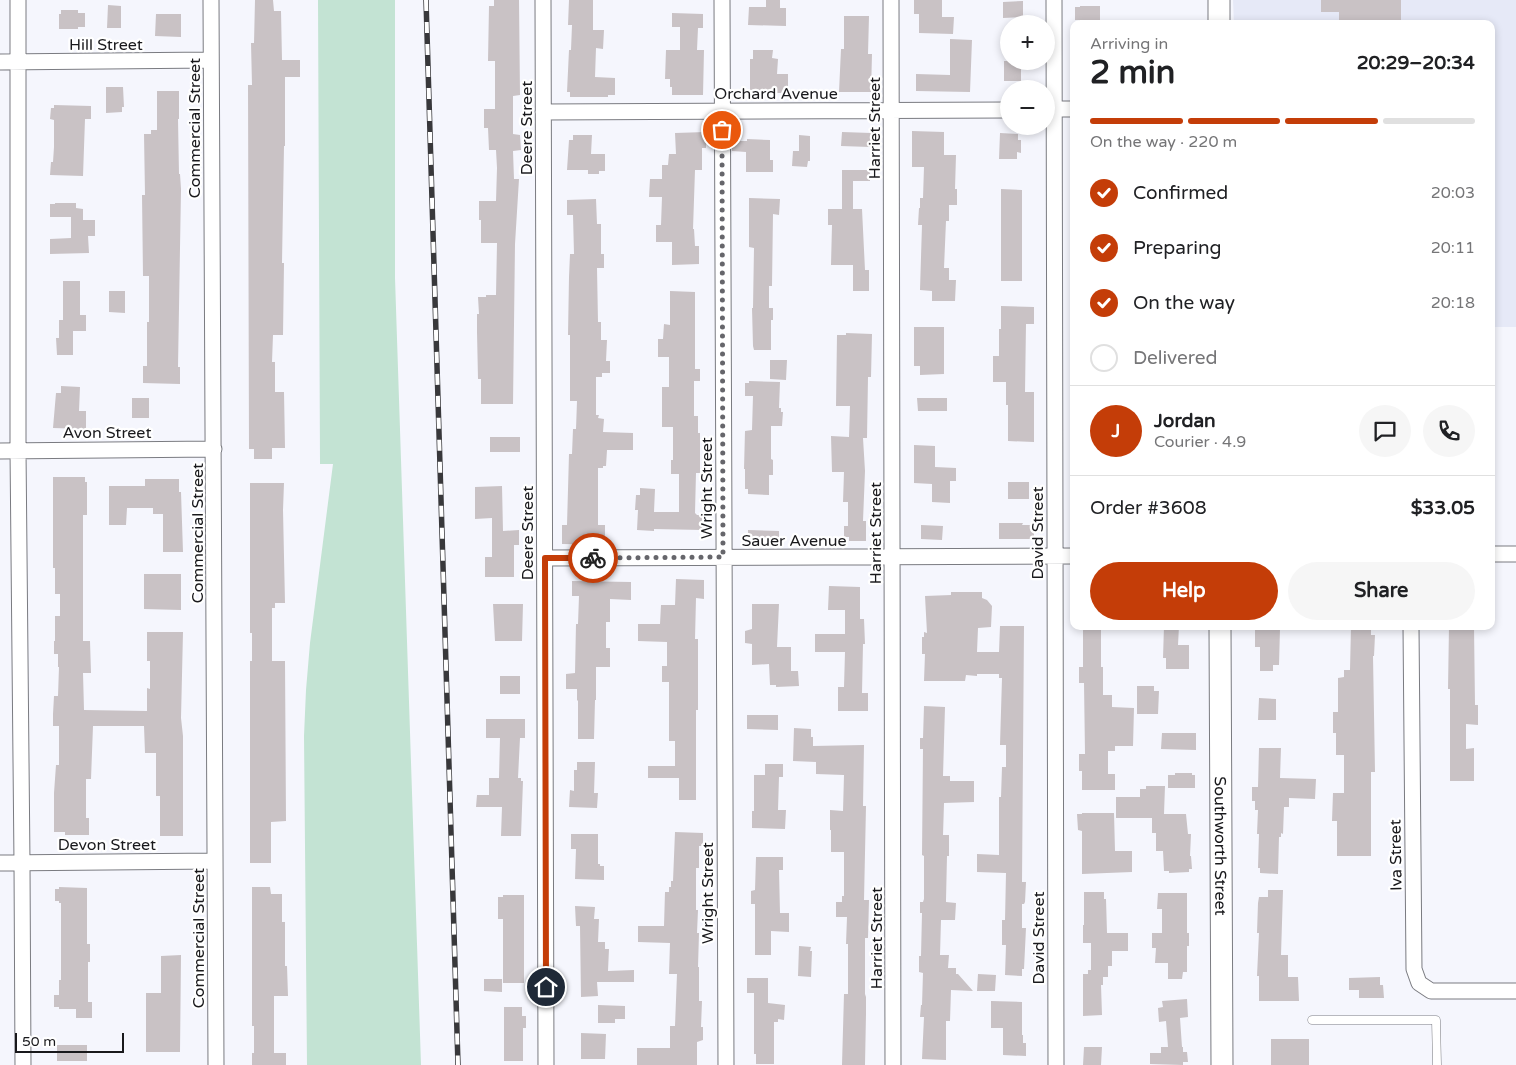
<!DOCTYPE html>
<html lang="en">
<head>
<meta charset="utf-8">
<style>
	body { margin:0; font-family:"Varela Round",sans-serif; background:#f6f6f6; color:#202124; height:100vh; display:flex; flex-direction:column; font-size:19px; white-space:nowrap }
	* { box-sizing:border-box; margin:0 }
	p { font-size:16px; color:#757577 }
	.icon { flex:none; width:28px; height:28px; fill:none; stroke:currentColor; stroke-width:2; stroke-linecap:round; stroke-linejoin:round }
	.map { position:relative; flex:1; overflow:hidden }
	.drawer { position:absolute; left:1070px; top:20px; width:425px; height:610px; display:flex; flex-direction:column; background:#fff; border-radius:10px; box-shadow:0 2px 8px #0003 }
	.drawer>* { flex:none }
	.controls { position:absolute; left:1000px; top:15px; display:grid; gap:10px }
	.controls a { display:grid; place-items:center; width:55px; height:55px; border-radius:50%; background:#fff; box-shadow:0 2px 8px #0003; font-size:25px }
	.scale { position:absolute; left:15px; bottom:12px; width:109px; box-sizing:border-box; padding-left:5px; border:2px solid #19191c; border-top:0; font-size:14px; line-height:18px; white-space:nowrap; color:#19191c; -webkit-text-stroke:4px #fff; paint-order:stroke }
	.pin { position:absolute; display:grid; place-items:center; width:42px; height:42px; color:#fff; margin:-21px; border:2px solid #fff; border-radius:50%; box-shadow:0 1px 5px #0007 }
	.courier { position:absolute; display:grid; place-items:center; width:50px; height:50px; margin:-25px; border:4px solid #c43d08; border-radius:50%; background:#fff; color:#222; box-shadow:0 1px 6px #0007 }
	.headline em { font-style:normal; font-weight:800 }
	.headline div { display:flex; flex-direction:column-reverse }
	.headline { display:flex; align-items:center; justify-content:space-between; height:85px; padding:0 20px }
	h1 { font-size:32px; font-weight:800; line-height:38px }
	.bar { display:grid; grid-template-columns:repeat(4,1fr); gap:8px 5px; align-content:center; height:60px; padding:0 20px }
	.bar i { height:6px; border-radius:4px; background:#e0e0e0 }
	.bar .active { background:#c43d08 }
	.bar p { grid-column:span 4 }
	.line { display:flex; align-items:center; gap:12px; padding:0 20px; border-top:1px solid #e0e0e0 }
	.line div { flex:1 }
	.round { display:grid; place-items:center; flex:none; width:52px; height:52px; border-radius:26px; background:#f6f6f6 }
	ol { padding:0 20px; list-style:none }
	li { display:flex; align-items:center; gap:15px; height:55px }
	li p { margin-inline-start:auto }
	li .icon { padding:5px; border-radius:50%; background:#c43d08; color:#fff; stroke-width:4 }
	li:last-child { color:#757577 }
	li i { width:28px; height:28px; border:2px solid #e0e0e0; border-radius:50% }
	.primary-button { display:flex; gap:10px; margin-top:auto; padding:10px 20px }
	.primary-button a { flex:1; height:58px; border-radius:30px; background:#c43d08; color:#fff; font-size:20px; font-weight:800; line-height:58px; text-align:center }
	.primary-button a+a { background:#f6f6f6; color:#202124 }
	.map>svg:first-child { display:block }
	.built { fill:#e6e9f7 }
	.green { fill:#c3e3d3 }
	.building { fill:#c9c2c5 }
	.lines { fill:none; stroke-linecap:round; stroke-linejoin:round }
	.lane-casing { stroke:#7a7b81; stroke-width:9 }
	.street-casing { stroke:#7a7b81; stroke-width:17 }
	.secondary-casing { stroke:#7a7b81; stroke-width:23 }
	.lane { stroke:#fff; stroke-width:8 }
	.street { stroke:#fff; stroke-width:15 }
	.secondary { stroke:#fff; stroke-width:21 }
	.rail-casing { stroke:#38383b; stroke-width:5.5 }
	.rail { stroke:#fff; stroke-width:4; stroke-dasharray:11; stroke-linecap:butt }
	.done { stroke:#66666b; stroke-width:5; stroke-dasharray:0 9 }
	.route { stroke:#c43d08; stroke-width:6 }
	.labels { text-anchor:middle; stroke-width:4.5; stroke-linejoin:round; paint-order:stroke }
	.street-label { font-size:16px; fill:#19191c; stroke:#fff }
</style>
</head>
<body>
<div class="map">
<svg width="1516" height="1065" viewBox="0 0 1516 1065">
	<rect width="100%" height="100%" fill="#f5f6fd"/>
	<path class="built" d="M1233 0H1516V327H1491V24H1234Z"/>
	<path class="green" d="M318 0H395V278L421 1065H307L304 736 306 690 310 643 333 464H320Z"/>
	<path class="building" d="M255 0H273L274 11H281L282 60H300V77H285V146H284L282 263H284L283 335H273L272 362H275V392H284L285 448H272V459H254V449H249L248 85H252L251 43H254Z
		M494 0H519L520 95 513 96V134L520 135 521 150 513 151 514 179H519L515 244 513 404H481V379H478L477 332V314H479L478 297H486V295H496L497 243H481V220H479V201H496L497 168 496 150H489L488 128H484V109H495V61H488L489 6H494Z
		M569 0H593V30H604L603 49 596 48 595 77 615 78V95H608V97H570V92H567L569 50H571L572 25H568Z
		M766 0H780V8H786V26L748 25 749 7H766Z
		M914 0H942V17H954L953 34 919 33V14H914Z
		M1321 0H1401V24H1339V12H1321Z
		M1023 1V17L1003 18V2Z
		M108 5 121 6V28H107Z
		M1080 6H1100V23H1079V20H1075V7H1080Z
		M61 10H78V13H85V27H78V29H59V14H61Z
		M672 13 703 14V28H698L697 50H704L703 95H672V87H670V79H665L666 50H680V27H672Z
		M156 14H181V37L155 36Z
		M844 16H869L868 54H872L871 92H839L841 49H844Z
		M950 39 972 40 970 92 916 91V74L950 75Z
		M753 50H773L772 58 778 59 777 74H788V93H750V59H753Z
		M1004 61H1021V81H1004Z
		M106 87H123L124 107H122V112L106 113Z
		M157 91H179V119H178L179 174H180L181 189 178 367H180V384L143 383V366H147V322H149V276H143L142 195H145L144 134H151V130H157Z
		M54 105 91 106V119H85L83 176 50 175 51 162H53L54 147V120L50 119 51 108H54Z
		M912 131 944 132V155H956L955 189H957V205H949V221H946L944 268H949V280H956L955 301H932V291L920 290 922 225H918L919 208H920V198H923L924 167H912Z
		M706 132V148H702V170H695L693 229H694L695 246H699V264L672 265V242H656V225H661L662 197H649L650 179H662V165H668L669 154H676L675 133Z
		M842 132 871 133 870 147 841 146Z
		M1000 133 1018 134V140H1021V153L1017 152V159H999Z
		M573 135H592L591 154H605V171H599V174H588V170H567L569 140H573Z
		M799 135 810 136V161H808L807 167 792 166 793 151H799Z
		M747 139 770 140V160H773V172H746V152L732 151V141H747Z
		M842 170H870V181H853V209H862L865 270H869V291H853V265H831L832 225H828V209H842Z
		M1001 189 1022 190V281H1001Z
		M749 198 780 199 779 215 773 214 772 286H769V308H773V320H771V350H754L753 346 752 308H753L754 248 749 247Z
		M596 199 597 224H601V254H604V268H597L598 322H601V340H607L606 361H610V373H602V377H596V415H599L598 418 604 419 603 432 633 433V450H607L606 466H603V468H598V525H605V545L562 544V525H567L569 454H572L573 429H576L577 401H570V335H568L569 277 570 254H574L573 215H567V200Z
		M55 203H76V208L83 209V220H95V236H88L89 253 50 254V239L71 238V217H50V204H55Z
		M63 281H80V315H86V331H73V355H57L56 338H59V320H63Z
		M109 291H125V313L109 312Z
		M670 291 695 292V369H700V381H694V416H698V433H700V473H696L695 513 697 515H703L702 530 654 529V531L637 530 638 510H635L636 495H640V488L655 489 654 512H679V474H671V460H673V427H662V387H669V357H658V339H663L664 324 670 325Z
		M1001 306 1034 307V324H1026L1025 392H1034V442L1008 441V405H1006V382H993V356H999V329H1001Z
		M914 327H944V374L920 375V366H914Z
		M846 333 872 334 871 377H868L867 438H863L865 471 863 521H866V541H849V537H844V526H848V502H843L844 472H832L831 436 849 437 850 406H836L837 335H846Z
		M770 360H787L786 380 770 379Z
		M749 381 780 382 779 408H781V412H783L782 426H771V459L773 460V475H769V495L748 494V489H745V469H744L745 431 752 430 753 396H745V383H749Z
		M61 386 80 387 79 411H86V429L53 428 56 393H61Z
		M132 398H149V418H132Z
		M917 398H947V411H918Z
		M490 437H520V452H490Z
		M914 445 935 446V467L956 468V481H950V503L932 502V484L914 483Z
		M53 477H85V482H87V515H83V641H90L91 673H83L84 710 147 711V688L150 689V661H147V632H183L181 718 183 736V836H160V796H156V753H145L144 726H93L91 779H86V818H89V835H65V832H54V793L56 765H59V726H53V714L54 696H58L59 667H58V654H54V641H55V616H60V594H55V568H53Z
		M145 479H179V492H181L183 552H163V514H153V508H127L126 525H109V486H145Z
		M1008 482H1029V499H1008Z
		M250 483H284L283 510 285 603H275V608H272V661H285L286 821 271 822V863H250V661H252V633H250Z
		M502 486 503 531 519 530V545H514V577H485V557H492V518L475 519V487Z
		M999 523H1023L1022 525H1034V539H999Z
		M921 525 943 526 942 540 921 539Z
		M748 530 779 531V543H748Z
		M144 574H181V610L144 609Z
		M676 579 704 580V599L696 598 695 639H698V710H696V800H679V778H648V766H675V741H669V682H662V666H667V642L638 641V624H660L661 605H675Z
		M572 581 631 582V600L610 599V622H606V648H610V667H596V700H595L594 739H578V700L577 701V689H566V674L575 673 576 624H578L579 596H572Z
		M829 586 860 587V619H864L865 644H863L862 693H868V711H838V687H844L845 652H815V634H845V610H828Z
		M951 592H982V598L987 600 992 606 991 627 978 628 977 652H999L1000 626H1024L1022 882H1026L1025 902 1024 904H1022V928H1026L1024 969H1022V976L1005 975 1006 945H1002V920H1005L1006 873 977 872V854L999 855V797H1001L1002 767H1006V745H1000L1002 678H999V674H977V676L966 675 965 681H924L925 654H922V637H924V632L927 633 925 596 951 595Z
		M493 604H523L522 641H495Z
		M752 604H779L777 647H791V671H798L799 686 776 687V685H770L769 664 752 665V644L745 643V631L752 629Z
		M1083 626H1101V667H1103V695H1112V707L1134 708 1133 746H1115V751H1108V774H1115V790H1082V771H1079V754H1085L1084 683H1079V667H1083Z
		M1164 626H1179L1178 645H1189V669H1166V658H1163Z
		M1351 626H1371V635H1375L1374 656H1373L1375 772H1371V856H1337V821H1332L1333 793H1344V755H1336V733H1333V712H1338V678L1344 677V670H1350Z
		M1449 626H1474L1475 705H1478V725L1466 724V749L1474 748V781H1450V689H1448Z
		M1255 629H1280L1279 665H1273V671H1260V647H1255Z
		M500 676H520V694H500Z
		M1137 686H1154V691H1159L1158 714H1137Z
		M1259 698 1276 699V720H1258Z
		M924 706 945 707 943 776H950V781H974V802L944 803 943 835H949V856H947L946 900V902L956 903 955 920H941L940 955H949L948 968H956V974H958L973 991 951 990 950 1021H946V1060L922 1059 924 1017H920L921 1005H922L923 973 919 972V956H921L922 913H920V902H923L924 899V856L922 855 923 749H920V738H923Z
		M747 715H778V730L747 729Z
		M486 719H525V738H520L518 778H521V781H523L521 836H501L502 807H476L477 795H489V778H499L500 738H486Z
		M794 728 811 729V737H813V746L864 745 863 806H866L864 900H869L868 938H865V994L866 997V1014L865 1065H842L844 994H848V944H846L847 917H836V902H842V896H844V852H831V830H830V810L843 811 844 775 816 774V762L793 761Z
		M1162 733H1196V750L1161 749Z
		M1259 748H1281L1280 778 1316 779 1315 799 1289 798V807H1284L1283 834 1281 833V837H1279L1278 874 1260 873V868H1258L1259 834H1257L1258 810H1255V801H1252V787H1258Z
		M577 762H595L594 793H598L597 808 569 807 570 790 574 791V770H577Z
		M765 764H783V777H779L778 810H786L785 829 752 828V811H754V775H765Z
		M1175 773H1192V775H1195V788H1168V775H1175Z
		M1146 786H1165L1164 814H1186L1188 834H1191L1190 856H1191L1192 869H1189V872L1169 873V871H1164L1163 851H1156V833H1152V818H1116V797H1140V789H1146Z
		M1082 813H1114L1115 851H1132V872L1082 874V831L1078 830 1077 814H1082Z
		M675 832 703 833V846H699V868H696V910H698L697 933H699L698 967H699V1001H702L701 1027H703V1040L697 1042V1065H637V1048H670V1026H675L677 974H669L670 943 638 942V926H664L665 892H669V887H671V881H673Z
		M571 834H598V864H600V866H604V880L575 879 576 849H571Z
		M756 857H783V870H779L780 913H789V932L771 931V955H755V904H751V891L755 890Z
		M59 887 87 888V944H90V962H88V1002H92V1018H76V1009H59V1007H54V995H59V980H61V903H59V901H55V889H59Z
		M252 887H270L271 894H282V922H285V966H287L288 996H274V1053H286V1065H252V1053H254V1026H252Z
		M1268 890H1283L1281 955H1288V977H1298L1299 1001H1259V976H1257L1259 933H1257L1258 903 1259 897H1268Z
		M1084 892H1104V899H1106L1107 933H1128V951H1112V966H1108V977H1103V985H1101L1102 1015 1083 1016V974H1088V970H1091V943H1083V925H1084Z
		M1158 893H1187V933H1189V946H1187V972H1183L1182 979H1168V963H1155L1156 948H1152V933H1162V909H1157Z
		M503 895H524V983H503V919H498V897H503Z
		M575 906 595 907 594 919H599L598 942H605V949H609L608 971 634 970V982H597L598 996 581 997 580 926H576Z
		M799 946 811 947 810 951H812L811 977 798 976Z
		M181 955 180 1052H146V993H161V956Z
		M978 974 996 975 995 991H977Z
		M1380 977V985H1383L1384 998H1359V990H1349V978Z
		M747 978H768V1003L785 1005 784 1020 778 1019V1022H774V1064H756V1054H754V993H747Z
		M484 979H502V992L484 991Z
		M1187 999 1188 1017 1180 1018 1182 1047H1183V1052H1187L1188 1062H1183V1065L1150 1064V1053H1161V1047H1168L1166 1021 1159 1022 1158 1008 1163 1007 1162 1001Z
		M991 1001 1022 1002V1035H1023V1043H1026V1056L1003 1055V1028H991Z
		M598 1005 625 1006V1019H615V1023H598Z
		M504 1007H522V1016H526V1028H523V1061H504Z
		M581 1033 606 1034 605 1059H581Z
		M1271 1039H1309V1065H1271Z
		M57 1045H87V1061H57Z
		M1084 1047H1102L1101 1065H1083Z"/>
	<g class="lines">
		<g class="lane-casing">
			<path id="lane" d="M1312 1020H1436L1437 1065"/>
		</g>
		<g class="street-casing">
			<path id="street" d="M18 0V450L22 863 23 1065
				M211 0 216 1065
				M543 0 546 1065
				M722 0 726 1065
				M891 0 893 1065
				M1054 0 1056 1065
				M0 62 211 60
				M1046 109H1074
				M543 112 1009 110
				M0 451 214 449
				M1491 554H1516
				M545 558 1074 556
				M1411 626 1414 969 1419 983 1431 991H1516
				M0 863 215 861"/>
		</g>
		<g class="secondary-casing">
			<g id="secondary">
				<path d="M1219 0V24"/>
				<path id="s1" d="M1220 626 1222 1065"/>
			</g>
		</g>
		<use href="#lane" class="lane"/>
		<use href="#street" class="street"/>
		<use href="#secondary" class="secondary"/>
		<g class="rail-casing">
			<path id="rail" d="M426 0 458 1065"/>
		</g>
		<use href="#rail" class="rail"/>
	</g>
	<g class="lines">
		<path class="done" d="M593 558 723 557 722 130"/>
		<path class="route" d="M546 987 545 558H593"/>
	</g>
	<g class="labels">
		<g class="street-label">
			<text x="106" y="50">Hill Street</text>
			<text x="776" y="99">Orchard Avenue</text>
			<text transform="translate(194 128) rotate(-90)" y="6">Commercial Street</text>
			<text transform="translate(526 128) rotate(-90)" y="6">Deere Street</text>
			<text transform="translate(874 128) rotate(-90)" y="6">Harriet Street</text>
			<text x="107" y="438">Avon Street</text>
			<text transform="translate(706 488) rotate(-90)" y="6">Wright Street</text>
			<text transform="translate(197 533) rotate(-90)" y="6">Commercial Street</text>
			<text transform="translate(527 533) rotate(-90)" y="6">Deere Street</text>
			<text transform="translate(875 533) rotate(-90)" y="6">Harriet Street</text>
			<text transform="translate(1037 533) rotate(-90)" y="6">David Street</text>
			<text x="794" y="546">Sauer Avenue</text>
			<text x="107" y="850">Devon Street</text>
			<text dy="6" stroke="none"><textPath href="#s1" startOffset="220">Southworth Street</textPath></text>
			<text transform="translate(1395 855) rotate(-91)" y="6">Iva Street</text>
			<text transform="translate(707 893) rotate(-90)" y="6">Wright Street</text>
			<text transform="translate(198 938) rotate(-90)" y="6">Commercial Street</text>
			<text transform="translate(876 938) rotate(-90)" y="6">Harriet Street</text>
			<text transform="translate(1038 938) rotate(-90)" y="6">David Street</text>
		</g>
	</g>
</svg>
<div class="controls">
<a>+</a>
<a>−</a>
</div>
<div class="scale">50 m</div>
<div class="pin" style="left:722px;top:130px;background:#ea580c"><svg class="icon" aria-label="bag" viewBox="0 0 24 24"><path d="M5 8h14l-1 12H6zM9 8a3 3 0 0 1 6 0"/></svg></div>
<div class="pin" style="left:546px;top:987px;background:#1f2937"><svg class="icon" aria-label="home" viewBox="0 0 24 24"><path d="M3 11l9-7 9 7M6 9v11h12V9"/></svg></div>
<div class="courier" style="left:593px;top:558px"><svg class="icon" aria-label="bike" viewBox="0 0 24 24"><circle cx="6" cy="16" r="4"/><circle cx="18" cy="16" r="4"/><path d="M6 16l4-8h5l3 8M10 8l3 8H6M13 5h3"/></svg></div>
<section class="drawer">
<div class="headline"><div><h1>2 min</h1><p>Arriving in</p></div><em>20:29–20:34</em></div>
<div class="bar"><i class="active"></i><i class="active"></i><i class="active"></i><i></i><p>On the way · 220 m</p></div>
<ol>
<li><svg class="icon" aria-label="check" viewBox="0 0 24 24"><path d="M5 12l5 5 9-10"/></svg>Confirmed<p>20:03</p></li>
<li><svg class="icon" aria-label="check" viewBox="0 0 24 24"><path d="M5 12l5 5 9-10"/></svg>Preparing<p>20:11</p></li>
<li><svg class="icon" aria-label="check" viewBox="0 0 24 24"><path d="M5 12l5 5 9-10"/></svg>On the way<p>20:18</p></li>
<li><i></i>Delivered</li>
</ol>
<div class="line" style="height:90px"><b class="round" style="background:#c43d08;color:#fff">J</b><div><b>Jordan</b><p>Courier · 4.9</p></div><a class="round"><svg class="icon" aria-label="chat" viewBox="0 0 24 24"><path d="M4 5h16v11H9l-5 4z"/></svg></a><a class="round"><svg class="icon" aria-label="phone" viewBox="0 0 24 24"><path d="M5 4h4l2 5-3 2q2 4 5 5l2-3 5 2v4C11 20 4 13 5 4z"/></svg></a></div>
<div class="line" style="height:65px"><div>Order #3608</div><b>$33.05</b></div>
<div class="primary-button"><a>Help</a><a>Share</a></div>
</section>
</div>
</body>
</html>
